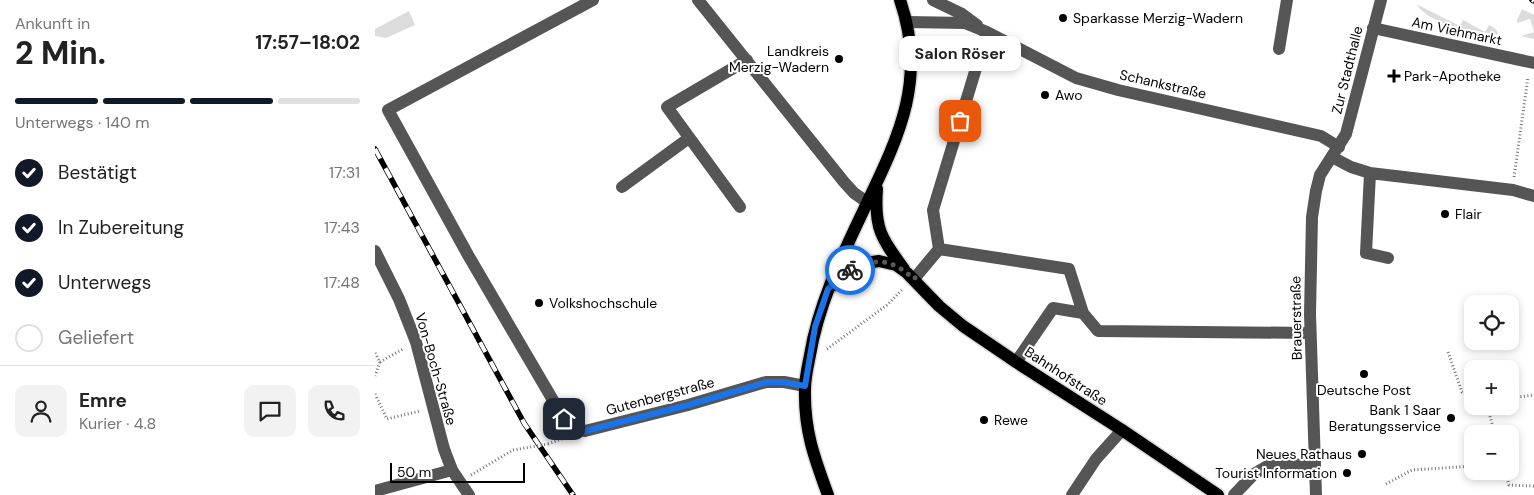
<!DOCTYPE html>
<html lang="de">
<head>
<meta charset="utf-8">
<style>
	body { margin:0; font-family:"DM Sans",sans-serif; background:#f2f2f2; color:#222; height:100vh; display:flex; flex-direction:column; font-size:19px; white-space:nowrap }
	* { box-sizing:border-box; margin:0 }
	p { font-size:16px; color:#767676 }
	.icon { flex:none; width:28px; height:28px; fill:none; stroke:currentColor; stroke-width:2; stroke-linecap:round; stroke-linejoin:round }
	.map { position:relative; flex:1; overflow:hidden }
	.details { display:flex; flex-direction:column; background:#fff; width:375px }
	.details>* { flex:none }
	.fabs { position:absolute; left:1089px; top:295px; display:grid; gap:10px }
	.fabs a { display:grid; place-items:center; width:55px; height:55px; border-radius:10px; background:#fff; box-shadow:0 2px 8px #0003; font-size:25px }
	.scale { position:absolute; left:15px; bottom:12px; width:135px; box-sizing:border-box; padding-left:5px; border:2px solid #000; border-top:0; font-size:14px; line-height:18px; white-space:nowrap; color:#000; -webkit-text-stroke:4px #fff; paint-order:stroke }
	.pin { position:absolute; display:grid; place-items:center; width:42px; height:42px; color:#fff; margin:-21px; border-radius:10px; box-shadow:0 2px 8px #0006 }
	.courier { position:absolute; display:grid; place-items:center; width:50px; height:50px; margin:-25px; border:4px solid #1a73e8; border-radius:50%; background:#fff; color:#222; box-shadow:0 1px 6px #0007 }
	.bubble { position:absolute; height:35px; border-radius:10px; background:#fff; box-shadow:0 2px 8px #0003; font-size:16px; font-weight:700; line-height:35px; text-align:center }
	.head em { font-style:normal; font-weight:700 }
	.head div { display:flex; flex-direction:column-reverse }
	.head { display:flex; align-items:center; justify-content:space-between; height:85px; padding:0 15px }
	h1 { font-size:32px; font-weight:700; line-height:38px }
	.bar { display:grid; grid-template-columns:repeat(4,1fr); gap:8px 5px; align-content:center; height:60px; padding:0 15px }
	.bar i { height:6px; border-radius:4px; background:#e0e0e0 }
	.bar .current { background:#111827 }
	.bar p { grid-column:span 4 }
	.line { display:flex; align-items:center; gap:12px; padding:0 15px; border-top:1px solid #e0e0e0 }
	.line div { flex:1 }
	.round { display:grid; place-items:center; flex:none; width:52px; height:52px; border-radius:10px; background:#f2f2f2 }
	ol { padding:0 15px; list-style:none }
	li { display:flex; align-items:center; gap:15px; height:55px }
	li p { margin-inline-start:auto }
	li .icon { padding:5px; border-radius:50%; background:#111827; color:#fff; stroke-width:4 }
	li:last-child { color:#767676 }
	li i { width:28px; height:28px; border:2px solid #e0e0e0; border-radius:50% }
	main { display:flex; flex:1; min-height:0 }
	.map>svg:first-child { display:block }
	.green { fill:#dcdcdc }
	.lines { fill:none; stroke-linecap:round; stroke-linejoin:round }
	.major-casing { stroke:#dbdbdb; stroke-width:15 }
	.path { stroke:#777; stroke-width:3; stroke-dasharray:1 2.5; stroke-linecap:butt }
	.minor { stroke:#555; stroke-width:12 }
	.major { stroke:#000; stroke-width:12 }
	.rail-casing { stroke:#000; stroke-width:5.5 }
	.rail { stroke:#fff; stroke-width:4; stroke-dasharray:11; stroke-linecap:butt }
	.path-bridge { stroke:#777; stroke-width:3; stroke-dasharray:1 2.5; stroke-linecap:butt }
	.done { stroke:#595959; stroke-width:5; stroke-dasharray:0 9 }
	.route { stroke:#1a73e8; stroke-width:6 }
	.poi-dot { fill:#000; stroke:#fff; stroke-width:2 }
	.labels { text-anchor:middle; stroke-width:4; stroke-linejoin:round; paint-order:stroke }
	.poi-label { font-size:14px; fill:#000; stroke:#fff; text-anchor:start }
	.street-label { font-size:14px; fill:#000; stroke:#fff }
</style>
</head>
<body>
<main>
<section class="details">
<div class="head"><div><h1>2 Min.</h1><p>Ankunft in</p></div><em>17:57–18:02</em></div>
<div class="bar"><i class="current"></i><i class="current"></i><i class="current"></i><i></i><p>Unterwegs · 140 m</p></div>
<ol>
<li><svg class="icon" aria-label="check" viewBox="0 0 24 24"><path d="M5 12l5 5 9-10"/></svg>Bestätigt<p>17:31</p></li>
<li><svg class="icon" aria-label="check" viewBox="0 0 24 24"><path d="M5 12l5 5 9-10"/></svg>In Zubereitung<p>17:43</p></li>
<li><svg class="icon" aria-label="check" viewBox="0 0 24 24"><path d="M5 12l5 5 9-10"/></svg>Unterwegs<p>17:48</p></li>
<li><i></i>Geliefert</li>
</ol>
<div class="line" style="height:90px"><a class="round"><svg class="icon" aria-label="person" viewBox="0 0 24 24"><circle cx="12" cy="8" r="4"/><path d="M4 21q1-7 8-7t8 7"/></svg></a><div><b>Emre</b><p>Kurier · 4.8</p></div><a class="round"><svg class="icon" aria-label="chat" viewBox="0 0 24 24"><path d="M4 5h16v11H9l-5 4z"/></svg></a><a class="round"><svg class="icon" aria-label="phone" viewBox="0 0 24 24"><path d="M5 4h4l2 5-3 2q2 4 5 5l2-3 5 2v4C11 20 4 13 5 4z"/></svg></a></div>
</section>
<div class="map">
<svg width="1159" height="495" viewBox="0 0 1159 495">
	<rect width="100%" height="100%" fill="#fff"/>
	<path class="green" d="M1041 4 1085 26 1088 20 1110 32 1114 25 1121 29 1124 35C1096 29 1059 28 1041 4Z
		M1147 9 1159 15V39L1146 36 1159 32 1155 19 1142 23V20Z
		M34 11 40 25 11 38 0 36V29Z"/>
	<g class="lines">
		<g class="major-casing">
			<path id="major" d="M502 189C499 228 506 238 529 269
				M457 286 475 269 491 263 504 261 521 265 532 273 564 306 588 326 641 362 747 430 843 495
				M453 495C439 457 429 430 430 389 430 377 433 366 435 355 444 301 469 252 492 203 525 134 552 78 525 0"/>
		</g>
		<path class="path" d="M1139 177 1153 77
			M452 349 512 305 527 290
			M1073 352 1087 392 1098 396
			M0 353 5 362 0 376
			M5 362 28 349
			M0 394 12 419 45 411
			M1135 398 1159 395
			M1112 406 1120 434
			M173 444 189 438
			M1130 471 1134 485 1159 486
			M96 475 138 450
			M1011 484 1037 470 1098 466"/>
		<path class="minor" d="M218 0 13 110 93 255 189 419 199 427 210 431 313 405 391 382H409L430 386
			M323 0 469 182 479 193 492 202
			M558 0 587 14 602 25
			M533 22 590 23 612 32 701 78 743 90 946 136 964 147
			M998 28 1159 63
			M904 49 912 0
			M957 157 976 167 995 173 1138 190 1159 196
			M995 173 991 253 1013 258
			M247 187 314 138
			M365 207 292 107 372 60
			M564 249 694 269 708 313
			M0 251 24 299 41 342 69 449 77 470 94 495
			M539 279 564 249 558 210 612 32
			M641 362 678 308 708 313 723 331 935 333
			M0 491 77 470
			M697 495 721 459 747 430
			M859 495 879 474 896 464 940 465
			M941 495 935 314 937 217 941 191 945 175 971 134 1006 0"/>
		<use href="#major" class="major"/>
		<g class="rail-casing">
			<path id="rail" d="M1157 0 1159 1
				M0 149 149 423 198 495"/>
		</g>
		<use href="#rail" class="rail"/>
		<path class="path-bridge" d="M138 450 173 444"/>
	</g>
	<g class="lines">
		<path class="done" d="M475 270C501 257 517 259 539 279L564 249 558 210 585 121"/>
		<path class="route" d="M189 419 199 427 210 431 313 405 392 382H408L430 386 440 327 453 289 475 270"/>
	</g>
	<g class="poi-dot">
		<circle cx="688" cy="18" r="5"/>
		<circle cx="464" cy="59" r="5"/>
		<path d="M1016.5 68.5h5v5h5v5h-5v5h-5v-5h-5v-5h5z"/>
		<circle cx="670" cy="95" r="5"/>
		<circle cx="1070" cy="214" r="5"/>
		<circle cx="164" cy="303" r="5"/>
		<circle cx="989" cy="374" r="5"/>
		<circle cx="1076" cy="418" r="5"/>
		<circle cx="609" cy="420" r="5"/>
		<circle cx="987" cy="454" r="5"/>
		<circle cx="972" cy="473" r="5"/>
	</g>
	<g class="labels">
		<g class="poi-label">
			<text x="698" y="23">Sparkasse Merzig-Wadern</text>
			<text x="454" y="56" text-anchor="end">Landkreis<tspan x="454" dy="16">Merzig-Wadern</tspan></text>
			<text x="1029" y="81">Park-Apotheke</text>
			<text x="680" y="100">Awo</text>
			<text x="1080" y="219">Flair</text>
			<text x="174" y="308">Volkshochschule</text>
			<text x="989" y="395" text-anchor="middle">Deutsche Post</text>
			<text x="1066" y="415" text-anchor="end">Bank 1 Saar<tspan x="1066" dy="16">Beratungsservice</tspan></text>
			<text x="619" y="425">Rewe</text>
			<text x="977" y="459" text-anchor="end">Neues Rathaus</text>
			<text x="962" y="478" text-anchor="end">Tourist Information</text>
		</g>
		<g class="street-label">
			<text transform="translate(1082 31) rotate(12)" y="5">Am Viehmarkt</text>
			<text transform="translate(972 70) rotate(-76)" y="5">Zur Stadthalle</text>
			<text transform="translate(788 84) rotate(13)" y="5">Schankstraße</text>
			<text transform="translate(921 318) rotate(-91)" y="5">Brauerstraße</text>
			<text transform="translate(61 369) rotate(74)" y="5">Von-Boch-Straße</text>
			<text transform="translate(691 376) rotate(33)" y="5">Bahnhofstraße</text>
			<text transform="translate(285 396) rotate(-15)" y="5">Gutenbergstraße</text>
		</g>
	</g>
</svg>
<div class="fabs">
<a><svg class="icon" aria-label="locate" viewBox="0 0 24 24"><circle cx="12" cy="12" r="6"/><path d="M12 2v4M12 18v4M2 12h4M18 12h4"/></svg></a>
<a>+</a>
<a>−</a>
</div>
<div class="scale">50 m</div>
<div class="pin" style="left:585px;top:121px;background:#ea580c"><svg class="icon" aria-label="bag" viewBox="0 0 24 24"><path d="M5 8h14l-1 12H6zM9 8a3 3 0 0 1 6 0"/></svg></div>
<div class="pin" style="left:189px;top:419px;background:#1f2937"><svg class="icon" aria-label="home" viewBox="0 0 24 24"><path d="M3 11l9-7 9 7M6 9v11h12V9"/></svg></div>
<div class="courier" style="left:475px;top:270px"><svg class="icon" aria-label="bike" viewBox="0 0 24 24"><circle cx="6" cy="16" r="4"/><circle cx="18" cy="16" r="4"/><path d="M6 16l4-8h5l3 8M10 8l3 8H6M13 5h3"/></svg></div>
<div class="bubble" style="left:524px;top:36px;width:122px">Salon Röser</div>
</div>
</main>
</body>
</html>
